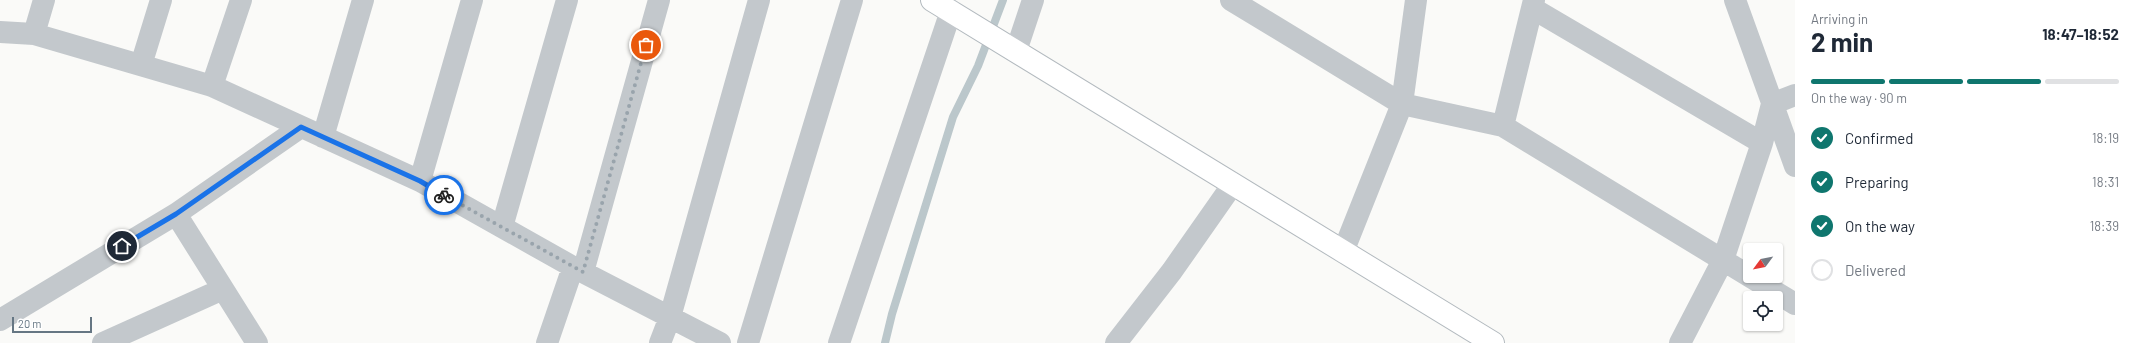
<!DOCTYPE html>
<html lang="en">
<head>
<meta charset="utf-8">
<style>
	body { margin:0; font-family:Barlow,sans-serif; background:#f2f2f3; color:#1f2937; height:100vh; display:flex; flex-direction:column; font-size:15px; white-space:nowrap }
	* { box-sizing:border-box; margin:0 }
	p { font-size:13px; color:#747a83 }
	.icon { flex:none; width:22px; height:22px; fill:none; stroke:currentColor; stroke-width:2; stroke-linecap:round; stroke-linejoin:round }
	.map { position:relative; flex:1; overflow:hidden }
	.side { display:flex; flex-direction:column; background:#fff; width:340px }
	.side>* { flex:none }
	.needle { width:26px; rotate:238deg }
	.buttons { position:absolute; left:1743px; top:243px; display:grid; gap:8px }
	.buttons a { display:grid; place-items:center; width:40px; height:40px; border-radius:4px; background:#fff; box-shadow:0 1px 3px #0004; font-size:20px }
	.scale { position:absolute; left:12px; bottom:10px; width:80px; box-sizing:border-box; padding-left:4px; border:2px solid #657683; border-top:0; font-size:11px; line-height:14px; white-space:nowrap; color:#657683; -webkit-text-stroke:3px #fff; paint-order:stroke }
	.pin { position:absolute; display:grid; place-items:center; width:34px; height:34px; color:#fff; margin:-17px; border:2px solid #fff; border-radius:50%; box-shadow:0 1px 4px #0007 }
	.courier { position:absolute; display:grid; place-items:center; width:40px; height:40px; margin:-20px; border:3px solid #1a73e8; border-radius:50%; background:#fff; color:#222; box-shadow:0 1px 5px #0007 }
	.summary em { font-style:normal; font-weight:700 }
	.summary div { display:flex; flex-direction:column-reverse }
	.summary { display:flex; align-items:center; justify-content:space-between; height:68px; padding:0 16px }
	h1 { font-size:26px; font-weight:700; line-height:30px }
	.bar { display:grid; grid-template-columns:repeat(4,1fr); gap:6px 4px; align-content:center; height:48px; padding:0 16px }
	.bar i { height:5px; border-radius:3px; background:#e0e1e3 }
	.bar .active { background:#0f766e }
	.bar p { grid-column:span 4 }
	ol { padding:0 16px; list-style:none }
	li { display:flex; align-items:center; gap:12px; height:44px }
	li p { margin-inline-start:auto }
	li .icon { padding:4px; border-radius:50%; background:#0f766e; color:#fff; stroke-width:4 }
	li:last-child { color:#747a83 }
	li i { width:22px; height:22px; border:2px solid #e0e1e3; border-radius:50% }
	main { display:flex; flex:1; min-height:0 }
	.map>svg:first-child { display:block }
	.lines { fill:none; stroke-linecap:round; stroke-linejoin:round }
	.stream { stroke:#bbc7cb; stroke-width:8 }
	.secondary-casing { stroke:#b3babf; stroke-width:24 }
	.street { stroke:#c3c8cc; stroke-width:22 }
	.secondary { stroke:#fff; stroke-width:22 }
	.done { stroke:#99a4ac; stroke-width:4; stroke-dasharray:0 7.2 }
	.route { stroke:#1a73e8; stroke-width:5 }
</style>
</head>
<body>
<main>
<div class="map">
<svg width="1795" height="343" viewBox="0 0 1795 343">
	<rect width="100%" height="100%" fill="#fafaf8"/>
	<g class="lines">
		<path class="stream" d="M885 343 892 314 953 117 978 66 1003 0"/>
		<g class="secondary-casing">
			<path id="secondary" d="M932 0 1493 343"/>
		</g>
		<path class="street" d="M1231 0 1402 104 1503 126 1795 304
			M1735 0 1795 166
			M1532 8 1762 143
			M0 32 34 34 212 86 420 181 573 267 720 343
			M34 34 44 0
			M1016 51 1033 0
			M141 65 161 0
			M212 86 241 0
			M1503 126 1534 0
			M323 137 363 0
			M420 181 472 0
			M176 214 257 343
			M502 227 567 0
			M1343 252 1402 104 1416 0
			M583 272 659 0
			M0 320 176 214 301 127
			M103 343 223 289
			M547 343 573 267
			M660 343 670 317 759 0
			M748 343 852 0
			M839 343 951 11
			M1116 343 1172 271 1233 184
			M1680 343 1723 260 1762 143 1772 104 1795 95"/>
		<use href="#secondary" class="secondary"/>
	</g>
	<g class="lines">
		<path class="done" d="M444 195 583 272 646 45"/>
		<path class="route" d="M122 246 176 214 301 127 420 181 444 195"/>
	</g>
</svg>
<div class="buttons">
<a><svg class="needle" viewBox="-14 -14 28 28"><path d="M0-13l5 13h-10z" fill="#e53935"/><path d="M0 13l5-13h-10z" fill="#747a83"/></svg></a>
<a><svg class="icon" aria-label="locate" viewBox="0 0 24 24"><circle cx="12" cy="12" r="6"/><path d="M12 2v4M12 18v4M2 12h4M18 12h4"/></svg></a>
</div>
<div class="scale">20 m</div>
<div class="pin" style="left:646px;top:45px;background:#ea580c"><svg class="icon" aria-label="bag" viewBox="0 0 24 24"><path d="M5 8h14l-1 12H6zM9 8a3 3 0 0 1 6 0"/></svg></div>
<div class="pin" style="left:122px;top:246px;background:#1f2937"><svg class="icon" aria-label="home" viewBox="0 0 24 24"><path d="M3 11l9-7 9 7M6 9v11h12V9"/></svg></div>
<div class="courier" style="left:444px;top:195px"><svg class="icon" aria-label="bike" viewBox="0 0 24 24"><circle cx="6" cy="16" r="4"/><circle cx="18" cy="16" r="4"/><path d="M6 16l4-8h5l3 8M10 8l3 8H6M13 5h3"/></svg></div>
</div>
<section class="side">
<div class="summary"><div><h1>2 min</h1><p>Arriving in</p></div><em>18:47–18:52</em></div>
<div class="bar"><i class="active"></i><i class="active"></i><i class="active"></i><i></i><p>On the way · 90 m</p></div>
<ol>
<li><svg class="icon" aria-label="check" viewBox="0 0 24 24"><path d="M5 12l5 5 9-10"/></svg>Confirmed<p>18:19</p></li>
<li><svg class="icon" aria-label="check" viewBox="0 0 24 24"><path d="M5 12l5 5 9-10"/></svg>Preparing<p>18:31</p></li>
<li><svg class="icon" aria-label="check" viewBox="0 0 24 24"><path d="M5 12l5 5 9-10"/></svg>On the way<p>18:39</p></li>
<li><i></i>Delivered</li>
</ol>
</section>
</main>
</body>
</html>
